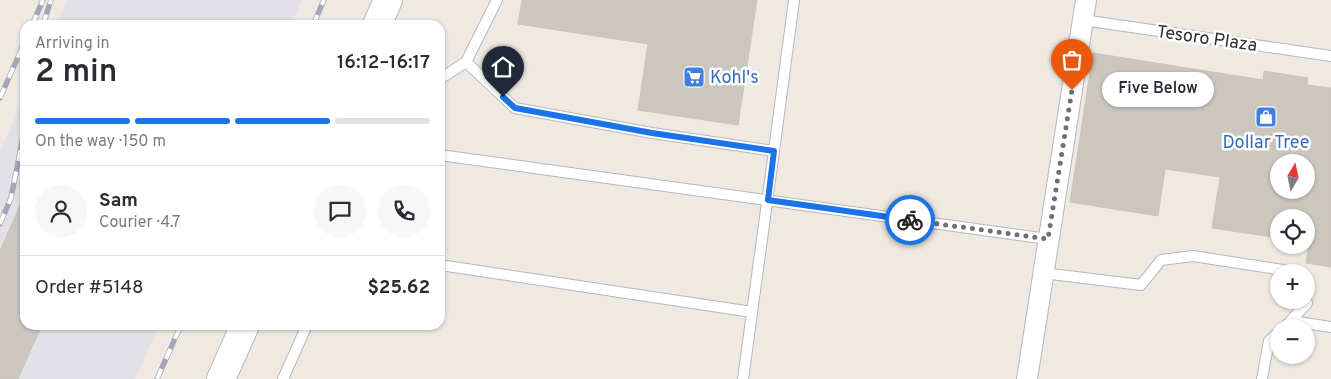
<!DOCTYPE html>
<html lang="en">
<head>
<meta charset="utf-8">
<style>
	body { margin:0; font-family:Overpass,sans-serif; background:#f7f7f7; color:#2b2b33; height:100vh; display:flex; flex-direction:column; font-size:19px; white-space:nowrap }
	* { box-sizing:border-box; margin:0 }
	p { font-size:16px; color:#7c7c81 }
	.icon { flex:none; width:28px; height:28px; fill:none; stroke:currentColor; stroke-width:2; stroke-linecap:round; stroke-linejoin:round }
	.map { position:relative; flex:1; overflow:hidden }
	.panel { position:absolute; left:20px; top:20px; width:425px; height:310px; display:flex; flex-direction:column; background:#fff; border-radius:15px; box-shadow:0 1px 4px #0004 }
	.panel>* { flex:none }
	.needle { width:32px; rotate:9deg }
	.tools { position:absolute; left:1270px; top:154px; display:grid; gap:10px }
	.tools a { display:grid; place-items:center; width:45px; height:45px; border-radius:50%; background:#fff; box-shadow:0 1px 4px #0004; font-size:25px }
	.pin { position:absolute; display:grid; place-items:center; width:42px; height:42px; color:#fff; margin:-51px -21px; border-radius:50% 50% 50% 0; rotate:-45deg; box-shadow:0 0 5px #0007 }
	.pin .icon { rotate:45deg }
	.courier { position:absolute; display:grid; place-items:center; width:50px; height:50px; margin:-25px; border:4px solid #1a73e8; border-radius:50%; background:#fff; color:#222; box-shadow:0 1px 6px #0007 }
	.bubble { position:absolute; height:35px; border-radius:18px; background:#fff; box-shadow:0 1px 4px #0004; font-size:16px; font-weight:600; line-height:35px; text-align:center }
	.summary em { font-style:normal; font-weight:600 }
	.summary div { display:flex; flex-direction:column-reverse }
	.summary { display:flex; align-items:center; justify-content:space-between; height:85px; padding:0 15px }
	h1 { font-size:32px; font-weight:600; line-height:38px }
	.bar { display:grid; grid-template-columns:repeat(4,1fr); gap:8px 5px; align-content:center; height:60px; padding:0 15px }
	.bar i { height:6px; border-radius:4px; background:#e1e1e2 }
	.bar .current { background:#1a73e8 }
	.bar p { grid-column:span 4 }
	.line { display:flex; align-items:center; gap:12px; padding:0 15px; border-top:1px solid #e1e1e2 }
	.line div { flex:1 }
	.round { display:grid; place-items:center; flex:none; width:52px; height:52px; border-radius:26px; background:#f7f7f7 }
	.map>svg:first-child { display:block }
	.industrial { fill:#e3e1e8 }
	.building { fill:#cbc7bf; stroke:#cbc5ba; fill-rule:evenodd }
	.lines { fill:none; stroke-linecap:round; stroke-linejoin:round }
	.lane-casing { stroke:#b4b7c1; stroke-width:12 }
	.street-casing { stroke:#b4b7c1; stroke-width:22 }
	.secondary-casing { stroke:#b4b7c1; stroke-width:30 }
	.lane { stroke:#fff; stroke-width:10 }
	.street { stroke:#fff; stroke-width:20 }
	.secondary { stroke:#fff; stroke-width:28 }
	.rail-casing { stroke:#a3a6b8; stroke-width:5.5 }
	.rail { stroke:#fff; stroke-width:4; stroke-dasharray:11; stroke-linecap:butt }
	.done { stroke:#726f6d; stroke-width:5; stroke-dasharray:0 9 }
	.route { stroke:#1a73e8; stroke-width:6 }
	.labels { text-anchor:middle; stroke-width:5; stroke-linejoin:round; paint-order:stroke }
	.street-label { font-size:18px; fill:#2e2e2e; stroke:#fff }
	.shop-label { font-size:18px; fill:#366cbe; stroke:#fff; text-anchor:start }
</style>
</head>
<body>
<div class="map">
<svg width="1331" height="379" viewBox="0 0 1331 379">
	<rect width="100%" height="100%" fill="#efe9e1"/>
	<path class="industrial" d="M67 0H302L291 25H56Z
		M25 95V325H159L135 379H0V151Z"/>
	<path class="building" d="M522 0H757L738 125 638 110 648 44 518 24Z
		M1093 53 1263 80 1264 71 1308 78 1307 85 1331 88V267L1306 263 1309 243H1306V218H1279V238L1212 228 1220 177 1165 169 1158 216 1070 202ZM1279 162H1306V190H1279Z
		M25 194V325H42L18 379H0V251Z"/>
	<g class="lines">
		<g class="lane-casing">
			<path id="lane" d="M1083 20 1331 56
				M466 62 515 108 652 133 774 151 743 379
				M440 79 466 62 497 0
				M774 151 794 0
				M440 155 1048 239
				M440 265 752 312
				M1043 273 1141 285 1161 260 1193 256 1283 270 1287 272
				M1292 321 1331 327
				M1284 328 1307 303 1306 300
				M283 379 307 325
				M1262 379 1269 341 1279 332"/>
		</g>
		<g class="street-casing">
			<path id="street" d="M1027 379 1086 0"/>
		</g>
		<g class="secondary-casing">
			<path id="secondary" d="M377 25 388 0
				M221 379 245 325"/>
		</g>
		<use href="#lane" class="lane"/>
		<use href="#street" class="street"/>
		<use href="#secondary" class="secondary"/>
		<g class="rail-casing">
			<path id="rail" d="M32 25 43 0
				M43 25 51 0
				M313 25 324 0
				M0 98 25 41
				M0 224 11 198 25 127
				M157 379 181 325"/>
		</g>
		<use href="#rail" class="rail"/>
	</g>
	<g class="lines">
		<path class="done" d="M910 220 1048 239 1072 90"/>
		<path class="route" d="M503 97 515 108 652 133 774 151 768 200 910 220"/>
	</g>
	<defs>
		<g id="supermarket-square" transform="scale(1.125)"><rect x="-9" y="-9" width="18" height="18" rx="4" fill="#3f7fe0" stroke="#fff"/><path d="M-6-5.5h2.5l.6 2H6L4.5 2H-2.5L-4.4-4H-6ZM-1.5 3.2a1.3 1.3 0 1 0 .1 0ZM3 3.2a1.3 1.3 0 1 0 .1 0Z" fill="#fff"/></g>
		<g id="shop-square" transform="scale(1.125)"><rect x="-9" y="-9" width="18" height="18" rx="4" fill="#3f7fe0" stroke="#fff"/><path d="M-5-2.5h2.3a2.7 3.5 0 0 1 5.4 0H5L5.5 6h-11ZM-1.5-2.5h3a1.5 2.3 0 0 0-3 0Z" fill="#fff"/></g>
	</defs>
	<g fill-rule="evenodd">
		<use href="#supermarket-square" x="694" y="77"/>
		<use href="#shop-square" x="1266" y="117"/>
	</g>
	<g class="labels">
		<g class="street-label">
			<text transform="translate(1207 38) rotate(8)" y="6">Tesoro Plaza</text>
		</g>
		<g class="shop-label">
			<text x="710" y="83">Kohl's</text>
			<text x="1266" y="148" text-anchor="middle">Dollar Tree</text>
		</g>
	</g>
</svg>
<div class="tools">
<a><svg class="needle" viewBox="-14 -14 28 28"><path d="M0-13l5 13h-10z" fill="#e53935"/><path d="M0 13l5-13h-10z" fill="#7c7c81"/></svg></a>
<a><svg class="icon" aria-label="locate" viewBox="0 0 24 24"><circle cx="12" cy="12" r="6"/><path d="M12 2v4M12 18v4M2 12h4M18 12h4"/></svg></a>
<a>+</a>
<a>−</a>
</div>
<div class="pin" style="left:1072px;top:90px;background:#ea580c"><svg class="icon" aria-label="bag" viewBox="0 0 24 24"><path d="M5 8h14l-1 12H6zM9 8a3 3 0 0 1 6 0"/></svg></div>
<div class="pin" style="left:503px;top:97px;background:#1f2937"><svg class="icon" aria-label="home" viewBox="0 0 24 24"><path d="M3 11l9-7 9 7M6 9v11h12V9"/></svg></div>
<div class="courier" style="left:910px;top:220px"><svg class="icon" aria-label="bike" viewBox="0 0 24 24"><circle cx="6" cy="16" r="4"/><circle cx="18" cy="16" r="4"/><path d="M6 16l4-8h5l3 8M10 8l3 8H6M13 5h3"/></svg></div>
<div class="bubble" style="left:1102px;top:72px;width:112px">Five Below</div>
<section class="panel">
<div class="summary"><div><h1>2 min</h1><p>Arriving in</p></div><em>16:12–16:17</em></div>
<div class="bar"><i class="current"></i><i class="current"></i><i class="current"></i><i></i><p>On the way · 150 m</p></div>
<div class="line" style="height:90px"><a class="round"><svg class="icon" aria-label="person" viewBox="0 0 24 24"><circle cx="12" cy="8" r="4"/><path d="M4 21q1-7 8-7t8 7"/></svg></a><div><b>Sam</b><p>Courier · 4.7</p></div><a class="round"><svg class="icon" aria-label="chat" viewBox="0 0 24 24"><path d="M4 5h16v11H9l-5 4z"/></svg></a><a class="round"><svg class="icon" aria-label="phone" viewBox="0 0 24 24"><path d="M5 4h4l2 5-3 2q2 4 5 5l2-3 5 2v4C11 20 4 13 5 4z"/></svg></a></div>
<div class="line" style="height:65px"><div>Order #5148</div><b>$25.62</b></div>
</section>
</div>
</body>
</html>
